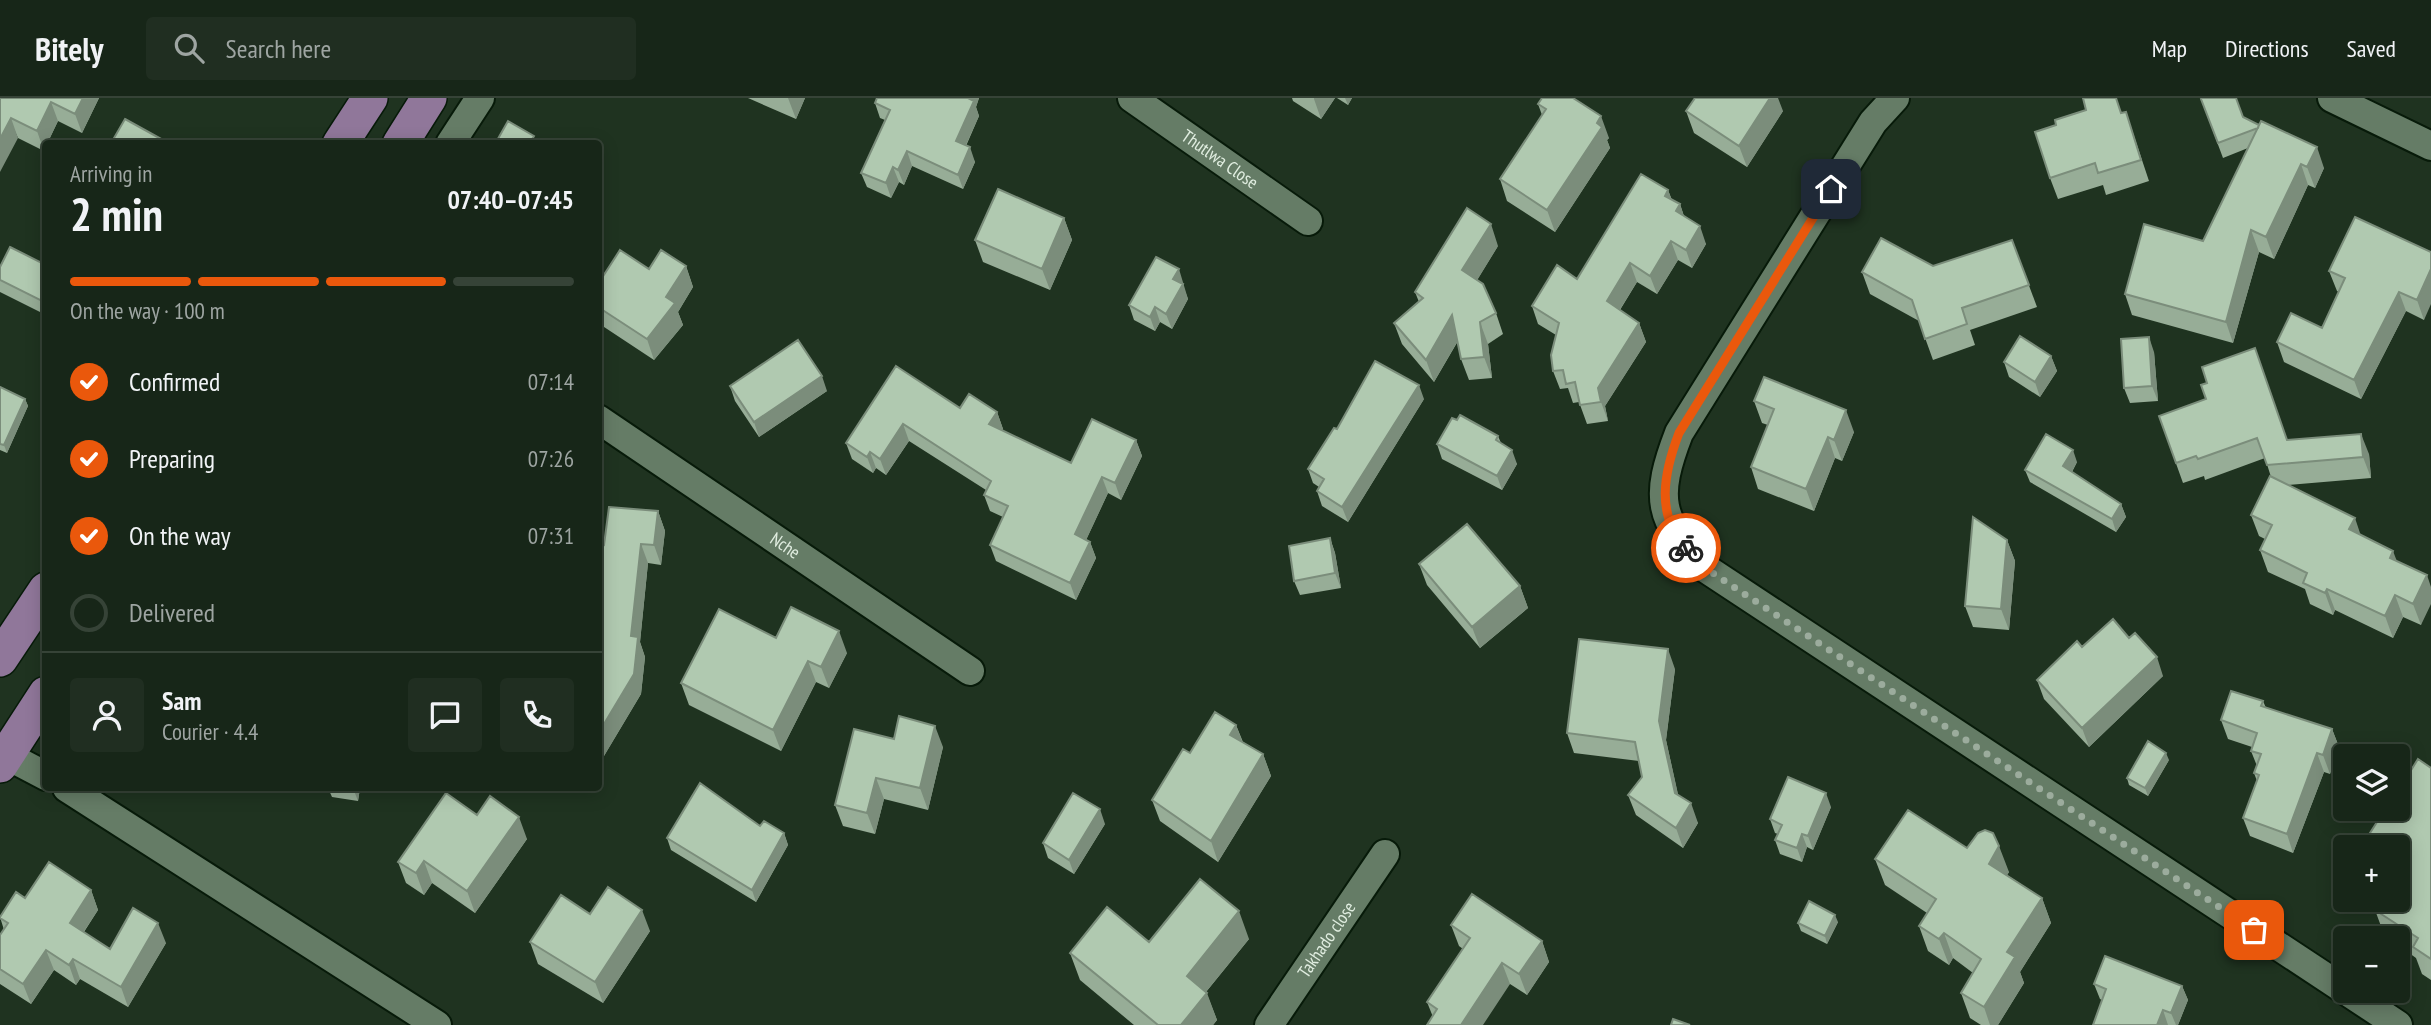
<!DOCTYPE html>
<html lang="en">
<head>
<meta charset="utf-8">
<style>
	body { margin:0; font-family:"PT Sans Narrow",sans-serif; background:#202e21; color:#f1f3f6; height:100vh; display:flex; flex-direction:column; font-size:26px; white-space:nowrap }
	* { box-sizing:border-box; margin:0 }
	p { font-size:23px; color:#9ea5a2 }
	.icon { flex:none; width:38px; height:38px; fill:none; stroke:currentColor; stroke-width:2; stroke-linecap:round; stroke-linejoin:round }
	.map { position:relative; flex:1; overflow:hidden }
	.side { position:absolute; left:42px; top:42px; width:560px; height:651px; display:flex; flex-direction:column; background:#172618; border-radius:7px; box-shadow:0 4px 18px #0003,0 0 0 2px #364337 }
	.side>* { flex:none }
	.controls { position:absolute; left:2333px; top:646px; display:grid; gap:14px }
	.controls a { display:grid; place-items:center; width:77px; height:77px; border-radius:7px; background:#172618; box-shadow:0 4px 18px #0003,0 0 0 2px #364337; font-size:35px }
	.pin { position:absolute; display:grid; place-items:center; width:60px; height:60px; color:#fff; margin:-30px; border-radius:14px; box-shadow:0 4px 10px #0006 }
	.courier { position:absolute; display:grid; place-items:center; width:70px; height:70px; margin:-35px; border:5px solid #ea580c; border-radius:50%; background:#fff; color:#222; box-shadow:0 2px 9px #0007 }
	.overview em { font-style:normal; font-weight:700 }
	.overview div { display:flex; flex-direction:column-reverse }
	.overview { display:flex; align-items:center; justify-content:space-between; height:119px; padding:0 28px }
	h1 { font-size:46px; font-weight:700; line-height:52px }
	.bar { display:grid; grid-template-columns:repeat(4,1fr); gap:10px 7px; align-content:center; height:84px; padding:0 28px }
	.bar i { height:9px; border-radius:5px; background:#364337 }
	.bar .selected { background:#ea580c }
	.bar p { grid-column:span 4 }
	.line { display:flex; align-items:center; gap:18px; padding:0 28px; border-top:2px solid #364337 }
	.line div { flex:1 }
	.round { display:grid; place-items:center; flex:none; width:74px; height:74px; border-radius:7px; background:#202e21 }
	ol { padding:0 28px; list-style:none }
	li { display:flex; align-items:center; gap:21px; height:77px }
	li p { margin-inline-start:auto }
	li .icon { padding:7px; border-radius:50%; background:#ea580c; color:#fff; stroke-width:4 }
	li:last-child { color:#9ea5a2 }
	li i { width:38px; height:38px; border:4px solid #364337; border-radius:50% }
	header { display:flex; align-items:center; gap:42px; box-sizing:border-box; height:98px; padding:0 35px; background:#172618; border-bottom:2px solid #364337 }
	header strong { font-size:33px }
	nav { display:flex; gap:38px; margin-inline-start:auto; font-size:24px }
	.search { width:490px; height:63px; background:#202e21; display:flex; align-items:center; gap:18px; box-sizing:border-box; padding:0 24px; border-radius:7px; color:#9ea5a2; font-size:26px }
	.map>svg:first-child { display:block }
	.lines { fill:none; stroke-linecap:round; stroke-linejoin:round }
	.minor-casing { stroke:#071a09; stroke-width:32 }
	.major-casing { stroke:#071a09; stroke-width:38 }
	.minor { stroke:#657c66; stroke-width:28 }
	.major { stroke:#90779a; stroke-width:35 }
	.wall { fill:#97ad97 }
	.shaded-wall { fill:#7b8d7b }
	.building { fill:#b0c9b0; stroke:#7b8d7b; stroke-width:2 }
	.done { stroke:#9cac9d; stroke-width:7; stroke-dasharray:0 12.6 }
	.route { stroke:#ea580c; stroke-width:9 }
	.labels { text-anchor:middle; stroke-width:7; stroke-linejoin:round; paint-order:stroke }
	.street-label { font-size:18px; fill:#e0ede0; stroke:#152916 }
</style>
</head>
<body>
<header>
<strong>Bitely</strong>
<div class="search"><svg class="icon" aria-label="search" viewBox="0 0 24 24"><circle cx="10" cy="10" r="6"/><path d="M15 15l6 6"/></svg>Search here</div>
<nav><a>Map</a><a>Directions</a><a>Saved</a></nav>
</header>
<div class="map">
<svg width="2431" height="927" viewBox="0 0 2431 927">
	<rect width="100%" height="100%" fill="#1f3320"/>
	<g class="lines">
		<g class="minor-casing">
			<g id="minor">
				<path id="s1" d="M1132 0 1308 123"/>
				<path d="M1895 0 1873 24 1679 335C1654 400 1658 421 1705 470L2345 892"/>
				<path d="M2332 0 2431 48"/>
				<path d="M450 46 480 0"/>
				<path id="s2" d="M598 321 970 573"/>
				<path d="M0 654 46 678"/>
				<path d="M67 690 437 927"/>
				<path d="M2345 892 2398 927"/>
				<path id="s3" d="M1269 927 1385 756"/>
			</g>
		</g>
		<g class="major-casing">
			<path id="major" d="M340 46 370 0
				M400 46 429 0
				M0 561 46 492
				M0 667 46 596"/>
		</g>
		<use href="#minor" class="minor"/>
		<use href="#major" class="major"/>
	</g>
	<path class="wall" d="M0 0H99L82 35 58 23 47 46H46L44 53 18 40Z
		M748 0H805L796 21Z
		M877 0H979L976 9 979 18 966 48 975 64 963 91 912 68 904 87 899 84 891 100 867 89 861 75 885 22 880 20 875 5Z
		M1292 0H1335L1321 21 1293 3Z
		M1337 0H1352L1348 7Z
		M2201 1 2243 19 2324 70 2315 90 2308 87 2274 161 2259 154 2233 245 2132 217 2125 196 2203 143 2248 50 2223 60Z
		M1538 6 1609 40 1607 42 1610 50 1555 134 1507 103 1500 81 1542 17Z
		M1686 13H1783L1747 69 1694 35Z
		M2126 14 2149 83 2106 97 2103 87 2058 101 2050 80 2122 15Z
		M114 40 163 42 164 46H117Z
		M1668 92 1672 102 1680 106 1684 118 1706 146 1692 170 1678 162 1657 196 1637 184 1620 212 1639 225 1646 244 1605 308 1608 323 1587 326 1579 304 1573 305 1568 290 1560 291 1553 273 1556 237 1538 226 1532 208 1577 181Z
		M1064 120 1072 142 1050 192 983 164 975 142Z
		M2012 142 2037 209 1970 232 1975 247 1933 262 1919 223 1870 196 1862 174 1933 168Z
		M1498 148 1477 182 1496 215 1503 236 1488 246 1492 280 1469 282 1461 261 1458 243 1434 284 1402 246 1394 225 1419 204 1415 194Z
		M2431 154 2424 222 2406 213 2361 301 2284 264 2277 244 2322 230 2339 194 2337 193 2329 173Z
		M46 167V217L0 194V169Z
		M686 168 693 189 678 214 683 227 654 262 598 225V186Z
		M1184 186 1183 188 1188 201 1172 231 1160 224 1155 233 1134 222 1129 207Z
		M2154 254 2158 303 2130 305 2124 290Z
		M2051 258 2057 273 2040 299 2009 279 2004 264Z
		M896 268 960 310 997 314 1003 331 1002 332 1071 365 1136 342 1142 358 1121 402 1108 395 1086 442 1090 444 1096 460 1076 502 996 463 990 447 1003 419 990 413 984 397 986 392 909 343 886 377 876 370 873 375 852 361 846 345Z
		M730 288 827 293 759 339 735 303Z
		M0 289 25 301 28 308 7 355 0 352Z
		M1424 301 1348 424 1322 408 1317 393 1319 389 1313 385 1308 371 1337 331Z
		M1754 303 1854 334 1842 363 1835 360 1814 413 1758 391 1751 369 1768 327 1762 325Z
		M2159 318 2369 356 2371 380 2288 387 2397 463 2427 477 2421 527 2403 519 2393 540 2335 512 2333 517 2310 506 2305 491 2268 474 2260 452 2265 441 2259 438 2251 417 2271 379 2265 360 2205 382 2204 378 2183 385Z
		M1457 322 1498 338 1501 345 1517 366 1502 392 1442 361 1437 346Z
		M2077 364 2072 374 2121 406 2126 419 2116 434 2030 384 2025 372Z
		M658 413 665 433 661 467 648 465 640 544 645 559 641 596 598 668V446L604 447Z
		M1330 440 1335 455 1341 490 1300 497 1294 483Z
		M2007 442 2015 463 2009 532 1973 529 1965 508Z
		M1419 466 1520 488 1528 510 1480 550 1427 487Z
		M2082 549 2163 578 2089 649 2044 601 2037 582Z
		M847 555 829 590 816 584 781 653 689 607 681 585Z
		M1675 571 1666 642 1678 697 1698 725 1683 750 1636 717 1628 697 1642 679 1639 663 1574 655 1567 635Z
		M2263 603 2266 610 2332 631 2339 649 2330 676 2324 674 2293 755 2250 738 2243 720 2257 683 2254 675 2257 668 2251 653 2252 649 2228 641 2221 622Z
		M1236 627 1243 644 1263 656 1271 678 1218 764 1160 723 1152 702 1190 655Z
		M894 641 943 649 928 712 884 701 875 736 843 728 835 707Z
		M2169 662 2148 698 2129 687 2127 680Z
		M2431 670V882L2422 876 2416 860 2398 847V840L2385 839 2375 812 2398 802Z
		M328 690H360L358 703 332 699Z
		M1831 709 1813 752 1807 749 1802 764 1780 756 1775 742 1778 736 1775 735 1770 721Z
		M477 717 527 741 475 815 432 785 424 797 406 785 398 764Z
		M1105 726 1074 776 1048 760 1043 745Z
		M760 728 784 735 788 747 756 804 671 752 667 740Z
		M1967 750 2009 774 2007 777 2042 800 2051 825 2020 874 2024 885 1998 927H1981L1970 920 1961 895 1973 875 1953 860 1949 867 1928 853 1919 828 1927 815 1885 787 1875 761Z
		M91 792 98 812 84 834 110 851 166 845 128 909 80 881 76 887 54 872 31 906 0 886V837L4 832 0 819 25 800Z
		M590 816 650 833 603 905 538 866 530 844Z
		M1838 824 1827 846 1801 833 1798 825Z
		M1451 827 1542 843 1549 864 1527 897 1510 886 1433 919 1427 904 1463 851 1459 848Z
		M1249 841 1206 894 1217 922 1213 927H1134L1080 882 1070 855 1149 844Z
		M2094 886 2182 888 2188 902 2178 927H2093L2102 902 2100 901Z"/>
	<path class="shaded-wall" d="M83 0H99L82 35 75 16Z
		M788 0H805L796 21Z
		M968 0H979L976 9 979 18 961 58 956 43Z
		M1314 0H1335L1321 21 1314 1Z
		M1345 0H1352L1348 7Z
		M1770 0H1778L1783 13 1747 69 1739 48Z
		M51 4 58 23 47 46H46L44 53 37 33Z
		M1601 18 1609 40 1607 42 1610 50 1555 134 1547 112Z
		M11 20 18 40 0 74V41Z
		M970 49 975 64 963 91 958 77Z
		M2317 49 2324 70 2315 90 2307 69Z
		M907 53 912 68 904 87 898 72Z
		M2301 66 2308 87 2274 161 2266 139Z
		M893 69 899 84 891 100 886 85Z
		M1668 92 1675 111 1665 98Z
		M1680 106 1686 125 1676 113Z
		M1064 120 1072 142 1050 192 1042 171Z
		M1491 126 1498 148 1470 194 1462 172Z
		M1700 128 1706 146 1692 170 1686 152Z
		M2251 132 2259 154 2233 245 2226 224Z
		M1671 143 1678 162 1657 196 1650 178Z
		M1630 165 1637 184 1614 221 1607 203Z
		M686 168 693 189 678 214 683 227 654 262 647 241 666 199Z
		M1179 171 1188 201 1172 231 1166 216 1173 181Z
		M2431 171V206L2424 222 2417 202Z
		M2399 194 2406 213 2361 301 2354 282Z
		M1155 209 1160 224 1155 233 1150 219Z
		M1452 217 1460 239 1434 284 1426 262Z
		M1480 224 1488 246 1492 280 1484 259Z
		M1639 225 1646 244 1605 308 1608 323 1601 304 1598 290Z
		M2149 239 2154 254 2158 303 2152 288Z
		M2051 258 2057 273 2040 299 2035 284Z
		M822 278 827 293 759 339 754 324Z
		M1419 287 1424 301 1348 424 1342 409Z
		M25 301 28 308 7 355 4 347Z
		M1846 312 1854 334 1842 363 1834 342Z
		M997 314 1003 331 995 342 989 326Z
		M903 326 909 343 886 377 880 361Z
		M2361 336 2369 356 2371 380 2363 359Z
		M1828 339 1835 360 1814 413 1806 391Z
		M1136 342 1142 358 1121 402 1115 385Z
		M1512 352 1517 366 1502 392 1497 378Z
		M2073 352 2077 364 2068 381 2063 368Z
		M870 354 876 370 873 375 867 359Z
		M1102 379 1108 395 1081 453 1075 436Z
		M2121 406 2126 419 2116 434 2112 421Z
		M658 413 665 433 661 467 654 447Z
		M2355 420 2362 441 2349 431Z
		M1330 440 1335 455 1341 490 1335 475Z
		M2007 442 2015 463 2009 532 2001 511Z
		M1090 444 1096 460 1076 502 1070 485Z
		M641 446 648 465 640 544 645 559 641 596 598 668V636L631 538Z
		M2393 453 2401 474 2390 460Z
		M2427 477 2431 489V506L2421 527 2413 506Z
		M1520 488 1528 510 1480 550 1472 529Z
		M2327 491 2335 512 2333 517 2325 495Z
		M2395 497 2403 519 2393 540 2385 518Z
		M839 533 847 555 829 590 821 569Z
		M1668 551 1675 571 1666 642 1682 714 1675 695 1659 623Z
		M2157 559 2163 578 2089 649 2082 630Z
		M808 563 816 584 781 653 773 632Z
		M1236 627 1244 648 1230 637Z
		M935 628 943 649 928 712 920 690Z
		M2332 631 2339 649 2330 676 2323 657Z
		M2166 655 2169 662 2148 698 2145 690Z
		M2317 655 2324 674 2293 755 2287 736Z
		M1263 656 1271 678 1218 764 1211 743Z
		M876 680 884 701 875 736 867 715Z
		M353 690H360L358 703Z
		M1826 695 1831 709 1813 752 1808 738Z
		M1691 705 1698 725 1683 750 1676 730Z
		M1100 711 1105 726 1074 776 1069 762Z
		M519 719 527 741 475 815 467 793Z
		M784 735 788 747 756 804 752 792Z
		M1802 736 1807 749 1802 764 1797 750Z
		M1999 748 2009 774 1999 791 1989 766Z
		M424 763 432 785 424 797 416 775Z
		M91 792 98 812 77 844 70 825Z
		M2042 800 2051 825 2020 874 2024 885 1998 927H1990L1984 909 2007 854Z
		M642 812 650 833 603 905 595 884Z
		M1239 813 1249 841 1197 905 1187 878Z
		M1835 817 1838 824 1827 846 1825 838Z
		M158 825 166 845 128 909 121 889Z
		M1944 835 1953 860 1949 867 1939 841Z
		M1542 843 1549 864 1527 897 1519 876Z
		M46 852 54 872 31 906 23 886Z
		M73 861 80 881 76 887 69 867Z
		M1502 865 1510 886 1483 927H1461Z
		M2182 888 2188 902 2178 927H2176L2171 915Z
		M1207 895 1217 922 1213 927H1181Z
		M2163 912 2168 927H2157Z"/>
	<path class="building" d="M0 0H83L75 16 51 4 37 33 11 20 0 41Z
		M877 0H968L974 3 956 43 970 49 958 77 907 53 898 72 893 69 886 85 861 75 890 12 875 5Z
		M1542 0H1573L1601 18 1597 25 1602 29 1547 112 1500 81 1546 11 1538 6Z
		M1695 0H1770L1739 48 1686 13Z
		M2083 0H2116L2121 15 2126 14 2141 62 2098 75 2095 65 2050 80 2035 34 2056 27 2055 22 2086 12Z
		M2202 0H2236L2243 19 2259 27 2258 30 2218 45 2201 1Z
		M125 21 163 42 161 46H125L114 40Z
		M508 23 534 38 531 43 535 46H495Z
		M2261 23 2317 49 2307 69 2301 66 2266 139 2251 132 2226 224 2125 196 2144 126 2203 143Z
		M1641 76 1668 92 1665 98 1680 106 1676 113 1700 128 1686 152 1671 143 1650 178 1630 165 1607 203 1639 225 1598 290 1601 304 1580 307 1575 284 1566 286 1563 272 1553 273 1551 257 1559 225 1532 208 1557 167 1577 181Z
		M998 91 1064 120 1042 171 975 142Z
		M1467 110 1491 126 1462 172 1483 186 1496 215 1480 224 1484 259 1461 261 1452 217 1426 262 1394 225 1423 200 1415 194Z
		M2355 119 2431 154V171L2417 202 2399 194 2354 282 2277 244 2291 215 2322 230 2345 180 2329 173Z
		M1881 140 1933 168 2012 142 2029 187 1962 210 1967 226 1925 241 1912 202 1862 174Z
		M10 149 46 167V205L0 182V169Z
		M620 152 649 171 661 152 686 168 666 199 675 205 647 241 598 209V186Z
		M1156 159 1179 171 1173 181 1183 186 1166 216 1155 209 1150 219 1129 207Z
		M2020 238 2051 258 2035 284 2004 264Z
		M2149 239 2152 288 2124 290 2121 241Z
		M798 242 822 278 754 324 730 288Z
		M2255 250 2287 342 2361 336 2363 359 2267 367 2257 340 2198 361 2196 358 2176 365 2159 318 2206 301 2201 287 2207 285 2202 269Z
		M1375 263 1419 287 1342 409 1317 393 1324 381 1308 371 1334 330 1337 331Z
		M896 268 960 310 969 296 997 314 989 326 1071 365 1092 321 1136 342 1115 385 1102 379 1075 436 1090 444 1070 485 990 447 1008 408 984 397 991 383 903 326 880 361 870 354 867 359 846 345Z
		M1764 279 1846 312 1834 342 1828 339 1806 391 1751 369 1774 311 1754 303Z
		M0 289 25 301 4 347 0 346Z
		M1460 317 1498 338 1496 342 1512 352 1497 378 1437 346 1452 320 1457 322Z
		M2046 336 2073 352 2063 368 2121 406 2112 421 2025 372Z
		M2270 378 2355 420 2349 431 2393 453 2390 460 2427 477 2413 506 2395 497 2385 518 2327 491 2325 495 2303 485 2307 475 2260 452 2272 427 2251 417Z
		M609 409 658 413 654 447 641 446 631 538 638 539 634 576 598 636V446L604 447Z
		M1973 419 2007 442 2001 511 1965 508Z
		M1467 426 1520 488 1472 529 1419 466Z
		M1330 440 1335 475 1294 483 1289 448Z
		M791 509 839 533 821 569 808 563 773 632 681 585 719 511 776 540Z
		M2113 521 2129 540 2135 535 2157 559 2082 630 2037 582 2077 543 2082 549Z
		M1579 541 1668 551 1659 623 1675 695 1691 705 1676 730 1628 697 1642 679 1635 644 1567 635Z
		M2231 593 2263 603 2261 608 2332 631 2323 657 2317 655 2287 736 2243 720 2259 677 2254 675 2261 656 2251 653 2257 635 2221 622Z
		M1215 614 1236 627 1230 637 1263 656 1211 743 1152 702 1183 651 1190 655Z
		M899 618 935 628 920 690 876 680 867 715 835 707 854 631 894 641Z
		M2148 643 2166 655 2145 690 2127 680Z
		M2418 661 2431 670V861L2413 849 2418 840 2375 812 2381 802H2398V749H2361L2386 710H2398V693Z
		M1788 679 1826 695 1808 738 1802 736 1797 750 1775 742 1782 727 1770 721Z
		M700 685 760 728 764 723 784 735 752 792 667 740Z
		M446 695 477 717 490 698 519 719 467 793 424 763 416 775 398 764Z
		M1073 695 1100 711 1069 762 1043 745Z
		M1908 712 1967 750 1978 735 1985 732 1993 735 1999 748 1989 766 2042 800 2007 854 2015 859 1984 909 1961 895 1981 861 1944 835 1939 841 1919 828 1936 801 1875 761Z
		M49 764 91 792 70 825 110 851 133 810 158 825 121 889 73 861 69 867 46 852 23 886 0 871V837L8 825 0 820V819L16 794 25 800Z
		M1200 781 1239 813 1187 878 1207 895 1181 927H1158L1070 855 1107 809 1149 844Z
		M608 789 642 812 595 884 530 844 561 797 590 816Z
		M1472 796 1542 843 1519 876 1502 865 1461 927H1427L1437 911 1427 904 1470 840 1451 827Z
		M1809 803 1835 817 1825 838 1798 825Z
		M2105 858 2182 888 2171 915 2163 912 2157 927H2093L2106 891 2094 886Z
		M1673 921 1690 927H1671Z"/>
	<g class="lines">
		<path class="done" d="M1686 450 1705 470 2254 832"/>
		<path class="route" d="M1686 450C1655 417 1664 374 1679 335L1831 91"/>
	</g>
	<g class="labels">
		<g class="street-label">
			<text dy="6" stroke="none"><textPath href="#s1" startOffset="107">Thutlwa Close</textPath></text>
			<text dy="6" stroke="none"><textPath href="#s2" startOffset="226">Nche</textPath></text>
			<text dy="6" stroke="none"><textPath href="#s3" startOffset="103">Takhado close</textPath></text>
		</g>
	</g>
</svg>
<div class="controls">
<a><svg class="icon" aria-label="layers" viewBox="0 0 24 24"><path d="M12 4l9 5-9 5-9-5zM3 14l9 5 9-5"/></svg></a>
<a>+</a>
<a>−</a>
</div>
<div class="pin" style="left:2254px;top:832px;background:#ea580c"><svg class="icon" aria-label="bag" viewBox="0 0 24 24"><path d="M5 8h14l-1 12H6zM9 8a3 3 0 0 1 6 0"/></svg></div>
<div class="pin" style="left:1831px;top:91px;background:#1f2937"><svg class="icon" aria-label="home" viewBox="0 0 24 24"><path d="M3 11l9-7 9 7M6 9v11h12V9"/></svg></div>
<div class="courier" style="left:1686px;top:450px"><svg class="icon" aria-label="bike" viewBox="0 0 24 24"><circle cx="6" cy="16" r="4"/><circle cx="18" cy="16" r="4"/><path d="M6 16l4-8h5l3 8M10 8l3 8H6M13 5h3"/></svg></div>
<section class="side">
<div class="overview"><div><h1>2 min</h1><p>Arriving in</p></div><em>07:40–07:45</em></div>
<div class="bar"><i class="selected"></i><i class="selected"></i><i class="selected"></i><i></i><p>On the way · 100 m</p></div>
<ol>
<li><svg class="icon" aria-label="check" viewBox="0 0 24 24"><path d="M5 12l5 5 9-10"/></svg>Confirmed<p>07:14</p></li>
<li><svg class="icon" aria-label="check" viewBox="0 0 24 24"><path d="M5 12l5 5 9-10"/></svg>Preparing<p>07:26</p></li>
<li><svg class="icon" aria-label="check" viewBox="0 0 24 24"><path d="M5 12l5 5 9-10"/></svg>On the way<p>07:31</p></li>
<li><i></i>Delivered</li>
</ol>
<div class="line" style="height:126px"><a class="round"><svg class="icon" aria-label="person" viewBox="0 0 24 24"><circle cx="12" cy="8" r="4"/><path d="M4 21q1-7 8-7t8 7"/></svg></a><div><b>Sam</b><p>Courier · 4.4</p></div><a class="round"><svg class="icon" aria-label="chat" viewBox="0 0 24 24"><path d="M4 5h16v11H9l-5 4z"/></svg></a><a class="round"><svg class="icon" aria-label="phone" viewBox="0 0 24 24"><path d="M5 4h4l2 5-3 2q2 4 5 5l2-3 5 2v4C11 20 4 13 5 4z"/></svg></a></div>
</section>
</div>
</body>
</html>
